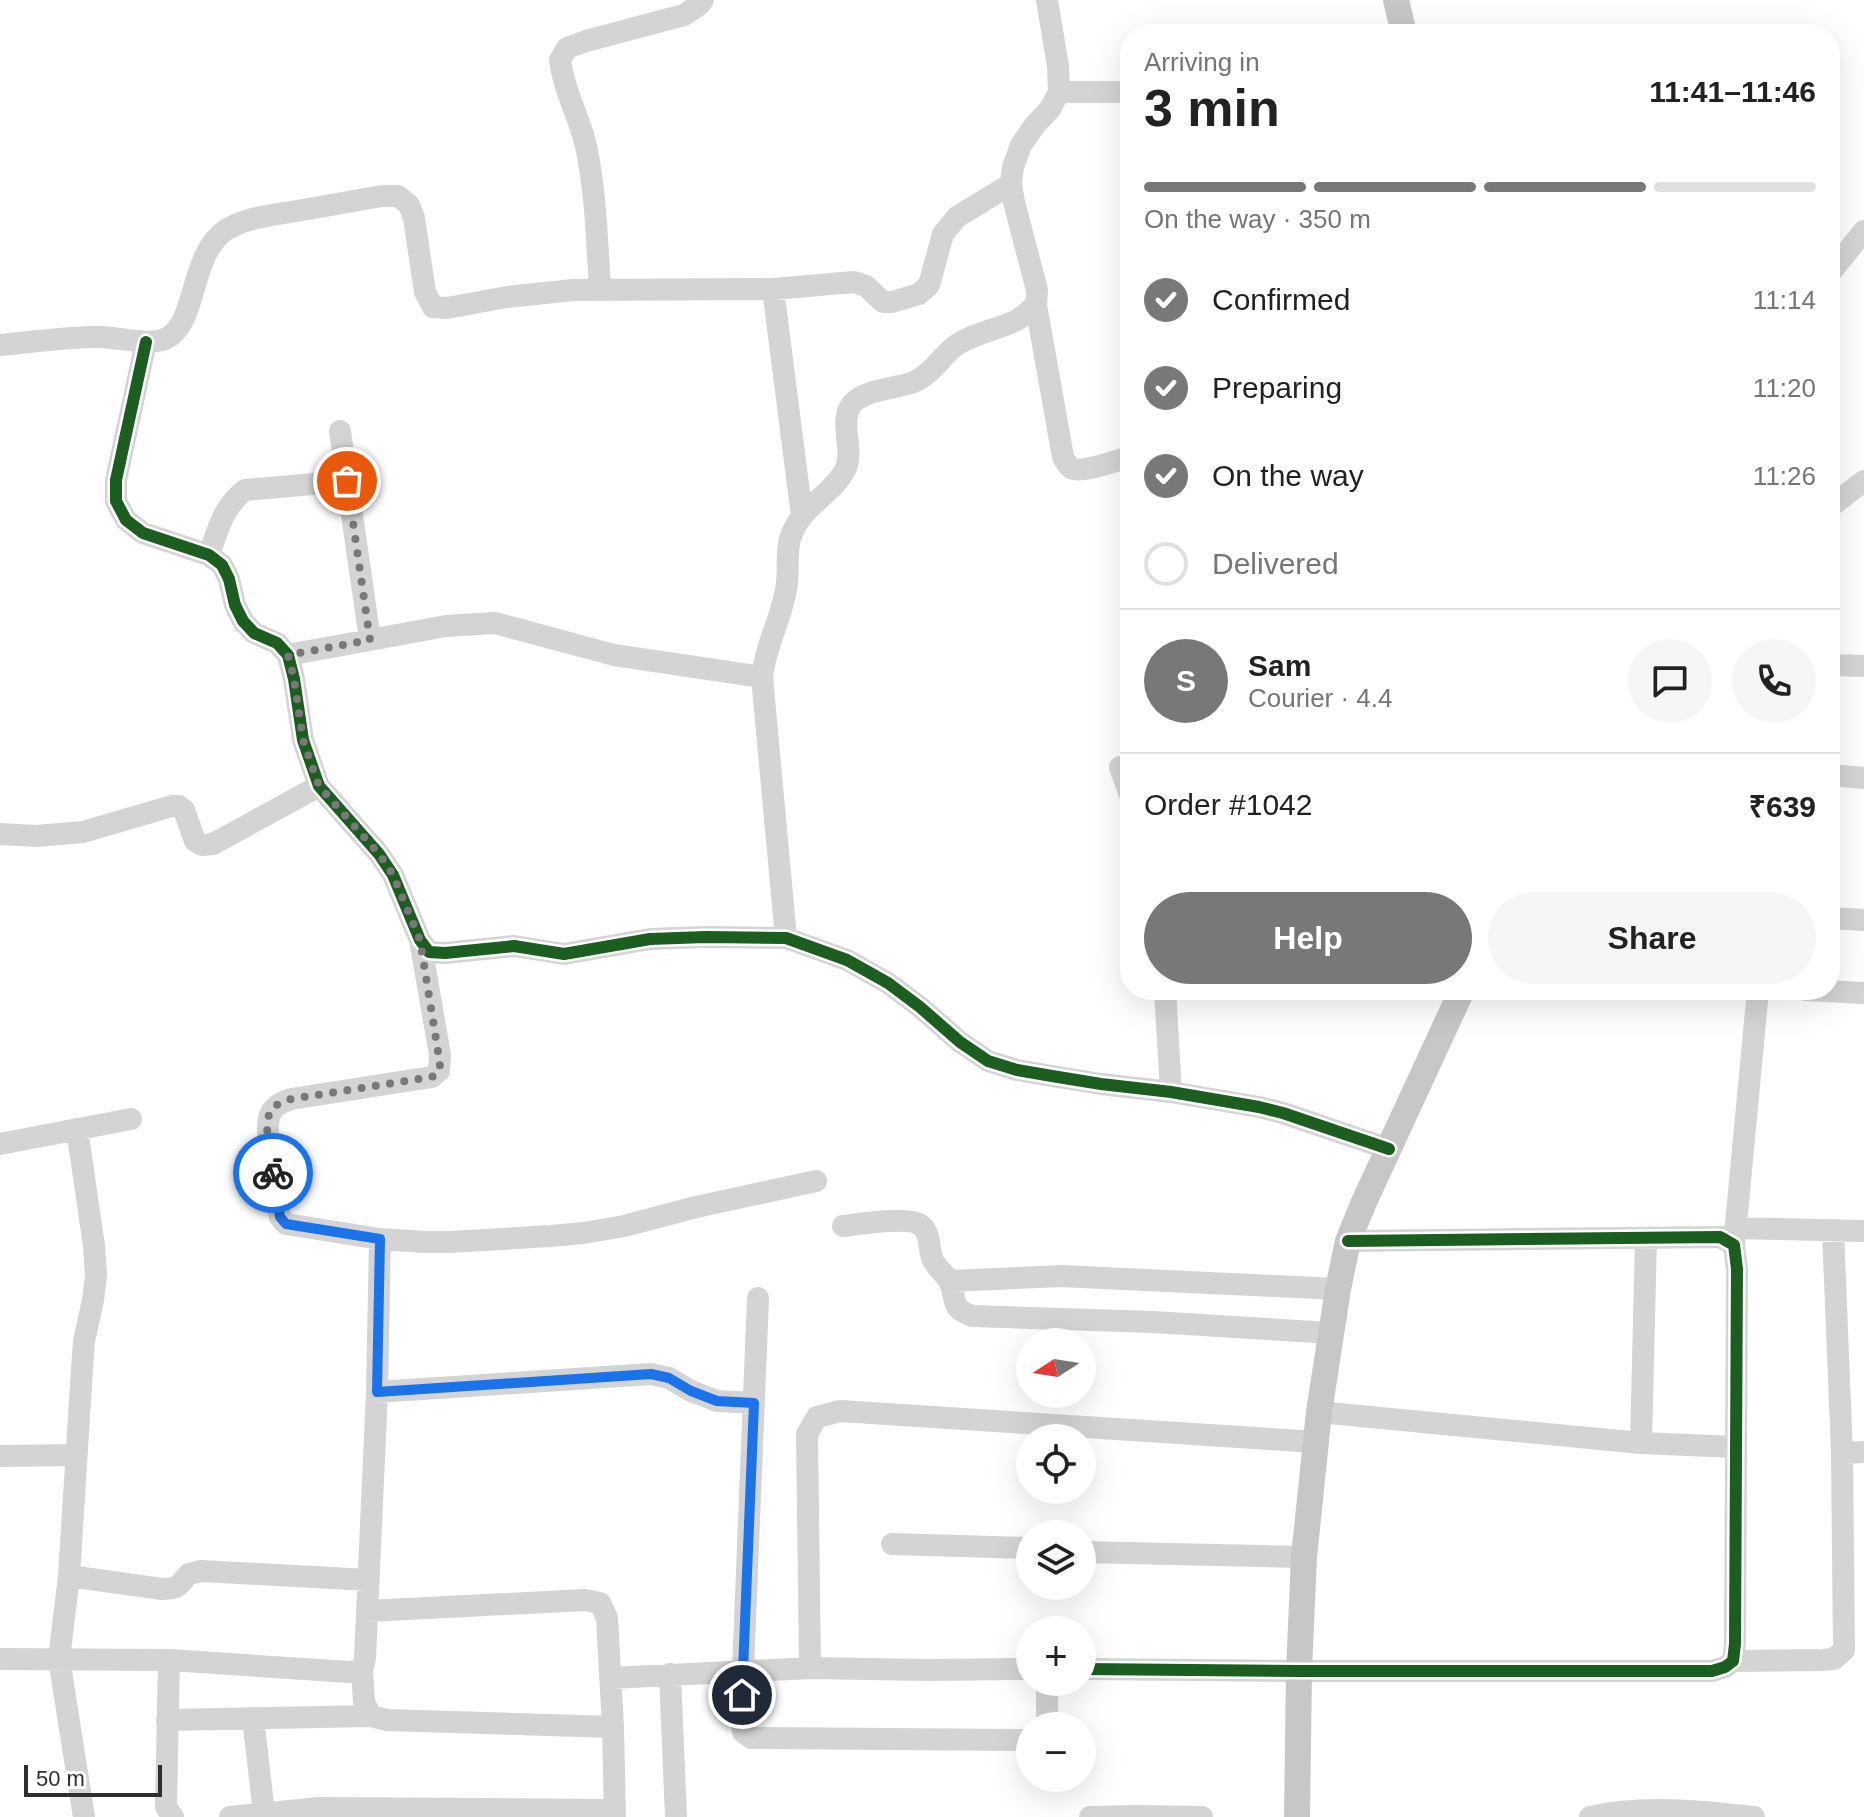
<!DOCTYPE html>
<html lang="en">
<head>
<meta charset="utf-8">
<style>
	body { margin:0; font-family:Arial,sans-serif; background:#f6f6f6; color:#222; height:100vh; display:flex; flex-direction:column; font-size:30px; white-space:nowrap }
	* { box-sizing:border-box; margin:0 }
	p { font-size:26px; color:#767676 }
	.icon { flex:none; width:44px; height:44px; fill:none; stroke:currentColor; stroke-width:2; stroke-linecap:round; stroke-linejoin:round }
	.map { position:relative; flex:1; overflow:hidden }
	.panel { position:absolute; left:1120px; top:24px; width:720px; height:976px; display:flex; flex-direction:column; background:#fff; border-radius:32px; box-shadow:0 8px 32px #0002 }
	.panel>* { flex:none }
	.needle { width:52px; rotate:258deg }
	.tools { position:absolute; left:1016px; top:1328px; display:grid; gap:16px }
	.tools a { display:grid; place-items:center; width:80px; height:80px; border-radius:50%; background:#fff; box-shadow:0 8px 32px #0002; font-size:40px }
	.scale { position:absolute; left:24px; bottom:20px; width:138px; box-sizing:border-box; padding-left:8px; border:4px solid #2f2f2f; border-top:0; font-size:22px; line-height:28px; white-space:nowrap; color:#2f2f2f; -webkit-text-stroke:6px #fff; paint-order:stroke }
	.pin { position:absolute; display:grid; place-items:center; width:68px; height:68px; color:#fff; margin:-34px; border:4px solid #fff; border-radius:50%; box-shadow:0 2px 8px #0007 }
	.courier { position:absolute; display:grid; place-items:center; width:80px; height:80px; margin:-40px; border:6px solid #1a73e8; border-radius:50%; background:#fff; color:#222; box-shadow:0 2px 10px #0007 }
	.headline em { font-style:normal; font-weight:600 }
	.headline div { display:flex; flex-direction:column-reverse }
	.headline { display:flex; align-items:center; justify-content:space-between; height:136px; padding:0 24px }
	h1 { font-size:52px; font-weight:600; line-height:60px }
	.bar { display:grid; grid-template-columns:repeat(4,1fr); gap:12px 8px; align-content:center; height:96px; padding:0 24px }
	.bar i { height:10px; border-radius:6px; background:#e0e0e0 }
	.bar .active { background:#787878 }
	.bar p { grid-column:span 4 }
	.line { display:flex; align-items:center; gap:20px; padding:0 24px; border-top:2px solid #e0e0e0 }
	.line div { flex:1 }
	.round { display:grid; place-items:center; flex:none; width:84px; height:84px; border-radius:42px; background:#f6f6f6 }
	ol { padding:0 24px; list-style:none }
	li { display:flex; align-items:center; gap:24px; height:88px }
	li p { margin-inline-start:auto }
	li .icon { padding:8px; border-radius:50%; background:#787878; color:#fff; stroke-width:4 }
	li:last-child { color:#767676 }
	li i { width:44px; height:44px; border:4px solid #e0e0e0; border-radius:50% }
	.action { display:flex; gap:16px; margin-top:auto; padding:16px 24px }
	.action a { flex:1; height:92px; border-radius:48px; background:#787878; color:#fff; font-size:32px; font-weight:600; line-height:92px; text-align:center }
	.action a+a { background:#f6f6f6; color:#222 }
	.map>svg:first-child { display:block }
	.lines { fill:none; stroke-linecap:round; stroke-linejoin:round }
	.minor { stroke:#d4d4d4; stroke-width:22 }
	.major { stroke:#c7c7c7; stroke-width:26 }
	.cycleway-casing { stroke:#fff; stroke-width:17 }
	.cycleway { stroke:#1b5e20; stroke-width:12 }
	.done { stroke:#787878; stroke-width:8; stroke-dasharray:0 14.4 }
	.route { stroke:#1a73e8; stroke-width:10 }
</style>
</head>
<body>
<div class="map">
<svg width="1864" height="1817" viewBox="0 0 1864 1817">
	<rect width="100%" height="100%" fill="#fff"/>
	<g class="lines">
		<path class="minor" d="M1059 92H1130
			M1830 273 1864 231
			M600 289C597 243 596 196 587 151 581 119 564 93 560 60L567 48 586 41 684 15 699 5 703 0
			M773 289 802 516
			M1036 305 1063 457C1066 462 1067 465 1071 468 1082 474 1117 460 1130 457
			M146 342 116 480V501L126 520 143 533 209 555 222 565 229 579 235 605 243 621 254 633 277 643 288 655 294 679 303 740 319 786 379 854 393 875 420 940 429 952 445 953 514 946 564 954 650 939 706 937 786 938 847 960 888 983 920 1007 960 1042 988 1061 1017 1070 1052 1076 1101 1084 1171 1092 1259 1107 1283 1113 1389 1149
			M0 345C32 342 65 337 98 337 118 337 146 346 165 339 198 325 189 254 226 230 247 217 273 215 297 211 325 206 353 201 382 196H398L409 205 414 218 425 292 433 307 447 308 507 297 573 290 773 289 854 282 866 286 883 302H892L919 294 929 285 943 234 957 217 1011 184
			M340 431 370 640
			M1830 507 1864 481
			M209 555C218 529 223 507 245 490L347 481
			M288 655 446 626 495 623 614 655 762 677
			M1830 665 1864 666
			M1120 767 1130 795
			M1830 775 1864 778
			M0 834 36 836 83 832 172 806H179L184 810 195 841 202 845 213 844 319 786
			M1830 918 1864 920
			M786 938 762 677C766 642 783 617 787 583 789 565 785 545 794 529 805 505 833 493 845 470 856 449 835 417 856 400 873 388 895 389 914 382 931 375 941 357 955 346 973 333 997 330 1017 320 1024 316 1030 310 1036 305L1037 290 1014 202 1011 184 1013 167 1021 145 1035 125 1050 109 1059 92 1058 66 1047 0
			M420 940 440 1055 439 1071 432 1077 291 1099C273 1105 267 1112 268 1132L278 1206 280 1217 286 1224 380 1239 425 1242H450L551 1236 584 1233 624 1226 696 1207 816 1181
			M1165 990 1171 1092
			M1805 990 1864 993
			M77 1129 94 1246 96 1275 93 1300 84 1341 82 1369 69 1576 59 1659 84 1817
			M0 1144 131 1119
			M843 1226C859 1224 906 1217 919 1224 931 1231 928 1246 932 1258 936 1268 946 1274 950 1283 958 1302 949 1308 973 1316L1153 1322 1331 1333
			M1735 1228 1864 1231
			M1734 1245 1758 990
			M950 1281 1061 1276 1338 1289
			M758 1298 741 1720 743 1732 751 1738 1030 1740
			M377 1392 651 1374 669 1378 691 1391 717 1401 754 1403
			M1319 1412 1641 1443 1735 1447
			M1641 1443 1646 1238
			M1842 1453 1864 1452
			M0 1456 76 1455
			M892 1544 1030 1548
			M1082 1552 1304 1557
			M69 1576 162 1589C180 1589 178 1585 189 1574L201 1571 368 1580
			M368 1611 585 1600 600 1603 607 1618 613 1727 615 1817
			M0 1659 169 1660 349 1672 362 1671 365 1658 377 1392 380 1239
			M169 1660 166 1807 173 1817
			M1733 1661 1822 1660 1834 1659 1844 1650 1842 1453 1833 1231
			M810 1668 807 1434 817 1417 840 1411 1316 1442
			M1082 1669 1299 1671H1712L1725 1667 1733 1661 1735 1644 1737 1269 1734 1245 1720 1237 1348 1241
			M362 1671 364 1702 371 1716 387 1720 613 1727
			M670 1674 676 1817
			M611 1678 810 1668 928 1670 1030 1669
			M253 1718 264 1813
			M167 1720 371 1716
			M1045 1726 1047 1717V1682
			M230 1817 319 1808 615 1810
			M1090 1817 1137 1816 1202 1817
			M1590 1817C1642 1805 1701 1811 1754 1817"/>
		<path class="major" d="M1396 0 1404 34
			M1297 1817 1299 1671 1304 1557 1319 1412 1338 1289 1348 1241 1364 1202 1462 990"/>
		<g class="cycleway-casing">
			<path id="cycleway" d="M146 342 116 480V501L126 520 143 533 209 555 222 565 229 579 235 605 243 621 254 633 277 643 288 655 294 679 303 740 319 786 379 854 393 875 420 940 429 952 445 953 514 946 564 954 650 939 706 937 786 938 847 960 888 983 920 1007 960 1042 988 1061 1017 1070 1052 1076 1101 1084 1171 1092 1259 1107 1283 1113 1389 1149
				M1082 1669 1299 1671H1712L1725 1667 1733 1661 1735 1644 1737 1269 1734 1245 1720 1237 1348 1241"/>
		</g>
		<use href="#cycleway" class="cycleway"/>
	</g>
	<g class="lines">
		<path class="done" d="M273 1173C271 1157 261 1120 273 1108 278 1103 285 1101 291 1099L432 1077 439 1071 440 1064 420 940 393 875 379 854 319 786 303 740 294 679 288 655 370 640 347 481"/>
		<path class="route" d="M273 1173 280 1217 286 1224 380 1239 377 1392 651 1374 669 1378 691 1391 717 1401 754 1403 742 1695"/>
	</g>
</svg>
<div class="tools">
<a><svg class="needle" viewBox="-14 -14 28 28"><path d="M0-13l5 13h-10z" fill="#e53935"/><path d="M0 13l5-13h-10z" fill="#767676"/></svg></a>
<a><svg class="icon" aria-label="locate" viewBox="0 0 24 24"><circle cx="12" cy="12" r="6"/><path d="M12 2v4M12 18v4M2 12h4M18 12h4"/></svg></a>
<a><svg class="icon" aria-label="layers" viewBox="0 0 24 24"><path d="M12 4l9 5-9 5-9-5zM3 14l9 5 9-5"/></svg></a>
<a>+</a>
<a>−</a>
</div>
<div class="scale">50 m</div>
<div class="pin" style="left:347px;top:481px;background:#ea580c"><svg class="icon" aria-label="bag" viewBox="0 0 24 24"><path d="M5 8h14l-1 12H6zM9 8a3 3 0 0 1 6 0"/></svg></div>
<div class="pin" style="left:742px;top:1695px;background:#1f2937"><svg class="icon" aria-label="home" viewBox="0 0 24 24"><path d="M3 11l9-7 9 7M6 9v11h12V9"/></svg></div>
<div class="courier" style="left:273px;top:1173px"><svg class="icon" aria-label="bike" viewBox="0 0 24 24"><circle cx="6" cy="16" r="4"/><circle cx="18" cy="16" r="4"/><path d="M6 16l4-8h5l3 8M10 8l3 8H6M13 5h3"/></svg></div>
<section class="panel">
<div class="headline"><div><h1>3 min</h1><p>Arriving in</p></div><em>11:41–11:46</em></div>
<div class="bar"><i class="active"></i><i class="active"></i><i class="active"></i><i></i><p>On the way · 350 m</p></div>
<ol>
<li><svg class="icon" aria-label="check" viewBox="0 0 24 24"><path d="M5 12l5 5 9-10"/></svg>Confirmed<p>11:14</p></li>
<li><svg class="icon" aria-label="check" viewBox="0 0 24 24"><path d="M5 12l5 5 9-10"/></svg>Preparing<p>11:20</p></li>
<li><svg class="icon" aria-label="check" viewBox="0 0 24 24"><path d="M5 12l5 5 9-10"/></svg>On the way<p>11:26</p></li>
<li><i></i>Delivered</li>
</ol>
<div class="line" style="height:144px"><b class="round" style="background:#787878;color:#fff">S</b><div><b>Sam</b><p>Courier · 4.4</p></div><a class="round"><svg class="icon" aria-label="chat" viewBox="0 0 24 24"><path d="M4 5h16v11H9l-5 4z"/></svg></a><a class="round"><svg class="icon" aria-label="phone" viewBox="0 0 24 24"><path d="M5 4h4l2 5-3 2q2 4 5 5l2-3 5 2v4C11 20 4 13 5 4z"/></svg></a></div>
<div class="line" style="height:104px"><div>Order #1042</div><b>₹639</b></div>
<div class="action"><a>Help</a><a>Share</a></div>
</section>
</div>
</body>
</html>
